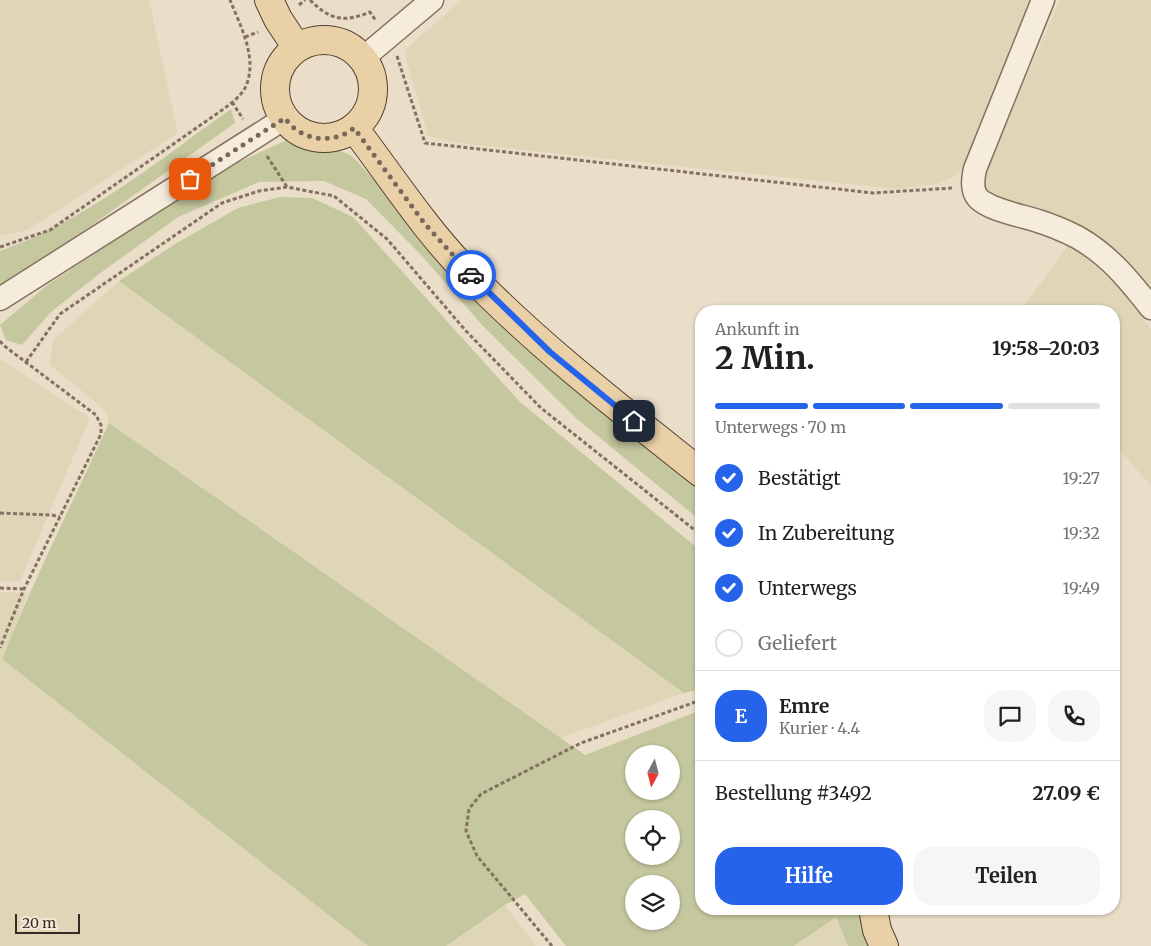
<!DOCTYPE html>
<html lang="de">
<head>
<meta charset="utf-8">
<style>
	body { margin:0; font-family:Merriweather,serif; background:#f6f6f6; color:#202124; height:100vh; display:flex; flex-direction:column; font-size:19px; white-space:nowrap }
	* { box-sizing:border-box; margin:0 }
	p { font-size:16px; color:#757577 }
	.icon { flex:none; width:28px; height:28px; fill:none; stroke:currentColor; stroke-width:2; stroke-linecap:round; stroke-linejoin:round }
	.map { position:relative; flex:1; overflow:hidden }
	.panel { position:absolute; left:695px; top:305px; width:425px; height:610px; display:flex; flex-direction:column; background:#fff; border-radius:20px; box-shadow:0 1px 4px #0004 }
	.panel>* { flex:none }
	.needle { width:32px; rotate:187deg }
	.controls { position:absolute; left:625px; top:745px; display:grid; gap:10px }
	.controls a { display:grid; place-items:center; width:55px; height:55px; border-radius:50%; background:#fff; box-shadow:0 1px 4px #0004; font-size:25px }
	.scale { position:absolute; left:15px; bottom:12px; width:65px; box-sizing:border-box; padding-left:5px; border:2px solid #372a22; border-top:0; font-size:14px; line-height:18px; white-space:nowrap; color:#372a22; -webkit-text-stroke:4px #f2e9d8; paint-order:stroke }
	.pin { position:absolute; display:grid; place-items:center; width:42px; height:42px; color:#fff; margin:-21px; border-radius:10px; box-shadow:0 2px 8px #0006 }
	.courier { position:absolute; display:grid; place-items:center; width:50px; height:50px; margin:-25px; border:4px solid #2563eb; border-radius:50%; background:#fff; color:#222; box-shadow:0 1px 6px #0007 }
	.headline em { font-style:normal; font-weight:700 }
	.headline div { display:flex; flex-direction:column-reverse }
	.headline { display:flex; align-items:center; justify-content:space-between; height:85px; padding:0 20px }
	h1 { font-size:32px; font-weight:700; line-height:38px }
	.bar { display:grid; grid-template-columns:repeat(4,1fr); gap:8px 5px; align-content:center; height:60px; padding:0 20px }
	.bar i { height:6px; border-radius:4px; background:#e0e0e0 }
	.bar .selected { background:#2563eb }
	.bar p { grid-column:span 4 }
	.line { display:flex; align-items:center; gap:12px; padding:0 20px; border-top:1px solid #e0e0e0 }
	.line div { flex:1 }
	.round { display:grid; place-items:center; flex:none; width:52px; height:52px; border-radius:20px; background:#f6f6f6 }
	ol { padding:0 20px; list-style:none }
	li { display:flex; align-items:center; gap:15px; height:55px }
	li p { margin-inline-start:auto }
	li .icon { padding:5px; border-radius:50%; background:#2563eb; color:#fff; stroke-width:4 }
	li:last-child { color:#757577 }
	li i { width:28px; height:28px; border:2px solid #e0e0e0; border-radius:50% }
	.action { display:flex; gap:10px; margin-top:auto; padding:10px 20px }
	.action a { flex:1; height:58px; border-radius:20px; background:#2563eb; color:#fff; font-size:20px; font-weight:700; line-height:58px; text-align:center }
	.action a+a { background:#f6f6f6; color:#202124 }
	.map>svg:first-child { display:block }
	.farmland { fill:#dfd6b7 }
	.green { fill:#c5c79e; fill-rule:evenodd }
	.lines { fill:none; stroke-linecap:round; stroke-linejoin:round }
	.minor-casing { stroke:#857160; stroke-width:25 }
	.major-casing { stroke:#534033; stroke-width:30 }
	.path { stroke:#857160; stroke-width:3; stroke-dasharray:4 2.5; stroke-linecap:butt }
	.minor { stroke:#f6ecdc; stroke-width:22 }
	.major { stroke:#e9d0a6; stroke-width:28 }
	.done { stroke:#76695c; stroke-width:5; stroke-dasharray:0 9 }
	.route { stroke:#2563eb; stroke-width:6 }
</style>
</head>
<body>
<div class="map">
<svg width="1151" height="946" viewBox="0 0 1151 946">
	<rect width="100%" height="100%" fill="#eadec9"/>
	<path class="farmland" d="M0 0H149L178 133 27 230 0 236Z
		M461 0H1036L966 164 955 176 937 184 897 189 466 144 428 136 404 51Z
		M1060 0H1151V293L1132 268 1090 232 1044 212 998 198 986 189 984 173Z
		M1070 243 1120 288 1151 329V486L1114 444V311H1020Z
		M119 281 684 693 560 738 109 423 105 410 50 365 53 340Z
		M0 359 90 418 20 581H0Z
		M0 592 28 593 2 659 368 946H0Z
		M505 905 536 946H446Z
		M836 916 848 946H794Z"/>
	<path class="green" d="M231 109 235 123 78 235 0 286V251C85 221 158 161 231 109Z
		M287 140 321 143 352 156 404 212 701 489V521L577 419 481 324 423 257 366 199 324 181 259 182 178 217 99 274 51 312 22 345 6 340 0 325 46 286 219 171Z
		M280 197 312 198 353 217 519 401 701 551V689L684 693 119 281 175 244 238 208Z
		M109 423 585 755 701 710V909H857L868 946H848L836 917 794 946H566L525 894 505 905 446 946H368L2 659C34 579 73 502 109 423ZM634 754H671V791H634ZM634 819H671V856H634ZM634 884H671V921H634Z"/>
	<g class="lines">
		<g class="minor-casing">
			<path id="minor" d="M1043 0 975 169C973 178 971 190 978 198 989 210 1023 216 1038 221 1051 225 1065 231 1077 237 1109 255 1129 280 1151 308
				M362 59 432 0
				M0 299 285 118"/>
		</g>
		<g class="major-casing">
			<path id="major" d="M269 0 278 19 297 48
				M275 89a49 49 0 1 1 98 0a49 49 0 1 1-98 0Z
				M354 128C390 175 422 225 463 268 536 344 619 408 701 473
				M873 909 877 930 884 946"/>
		</g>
		<path class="path" d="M310 0C330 20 344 23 370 12L376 21
			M299 5 305 0
			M245 37 258 32
			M397 56 425 143 873 193 952 188
			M232 102 243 119
			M267 156 287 187
			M0 247 50 230 225 108C233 102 242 95 246 86 258 58 240 25 230 0
			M0 341 3 345 96 415 101 425V434L24 589 0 648
			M26 362 60 314 222 203 259 191 287 187 334 196 387 239 466 331 541 408 701 535
			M0 513 52 515 60 517
			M0 588 24 589
			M552 946 477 856 466 831 469 809 481 794 581 743 701 700"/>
		<use href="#minor" class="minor"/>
		<use href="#major" class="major"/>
	</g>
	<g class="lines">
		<path class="done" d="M190 179 285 118C300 141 333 145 354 128L425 224 471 275"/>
		<path class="route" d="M471 275 550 352 634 421"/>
	</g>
</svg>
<div class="controls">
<a><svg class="needle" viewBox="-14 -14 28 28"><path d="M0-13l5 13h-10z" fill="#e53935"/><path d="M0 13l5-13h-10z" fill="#757577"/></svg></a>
<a><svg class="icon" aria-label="locate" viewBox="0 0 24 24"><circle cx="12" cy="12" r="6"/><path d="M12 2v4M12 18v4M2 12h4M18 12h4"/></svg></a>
<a><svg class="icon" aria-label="layers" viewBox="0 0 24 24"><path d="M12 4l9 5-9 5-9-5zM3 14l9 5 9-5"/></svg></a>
</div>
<div class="scale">20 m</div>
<div class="pin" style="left:190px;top:179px;background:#ea580c"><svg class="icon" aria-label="bag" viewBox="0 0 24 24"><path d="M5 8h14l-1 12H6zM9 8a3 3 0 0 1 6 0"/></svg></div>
<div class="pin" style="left:634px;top:421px;background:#1f2937"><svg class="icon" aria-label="home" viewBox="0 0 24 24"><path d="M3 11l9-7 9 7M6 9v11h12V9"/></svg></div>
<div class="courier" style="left:471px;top:275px"><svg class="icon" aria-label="car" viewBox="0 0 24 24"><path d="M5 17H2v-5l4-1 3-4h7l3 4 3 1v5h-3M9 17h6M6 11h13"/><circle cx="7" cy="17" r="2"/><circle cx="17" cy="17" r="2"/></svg></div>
<section class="panel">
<div class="headline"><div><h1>2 Min.</h1><p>Ankunft in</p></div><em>19:58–20:03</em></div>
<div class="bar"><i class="selected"></i><i class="selected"></i><i class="selected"></i><i></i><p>Unterwegs · 70 m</p></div>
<ol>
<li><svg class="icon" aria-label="check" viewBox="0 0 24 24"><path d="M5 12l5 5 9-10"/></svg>Bestätigt<p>19:27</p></li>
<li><svg class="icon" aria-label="check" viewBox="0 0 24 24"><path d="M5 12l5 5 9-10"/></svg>In Zubereitung<p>19:32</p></li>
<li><svg class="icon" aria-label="check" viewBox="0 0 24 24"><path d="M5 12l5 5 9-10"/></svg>Unterwegs<p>19:49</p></li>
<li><i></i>Geliefert</li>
</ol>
<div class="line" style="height:90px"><b class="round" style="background:#2563eb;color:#fff">E</b><div><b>Emre</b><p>Kurier · 4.4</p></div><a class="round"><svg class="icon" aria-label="chat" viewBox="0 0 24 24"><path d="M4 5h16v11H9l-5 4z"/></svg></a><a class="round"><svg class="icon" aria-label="phone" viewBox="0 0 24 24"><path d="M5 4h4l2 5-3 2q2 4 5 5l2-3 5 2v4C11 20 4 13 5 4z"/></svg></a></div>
<div class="line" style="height:65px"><div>Bestellung #3492</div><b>27.09 €</b></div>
<div class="action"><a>Hilfe</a><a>Teilen</a></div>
</section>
</div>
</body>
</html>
